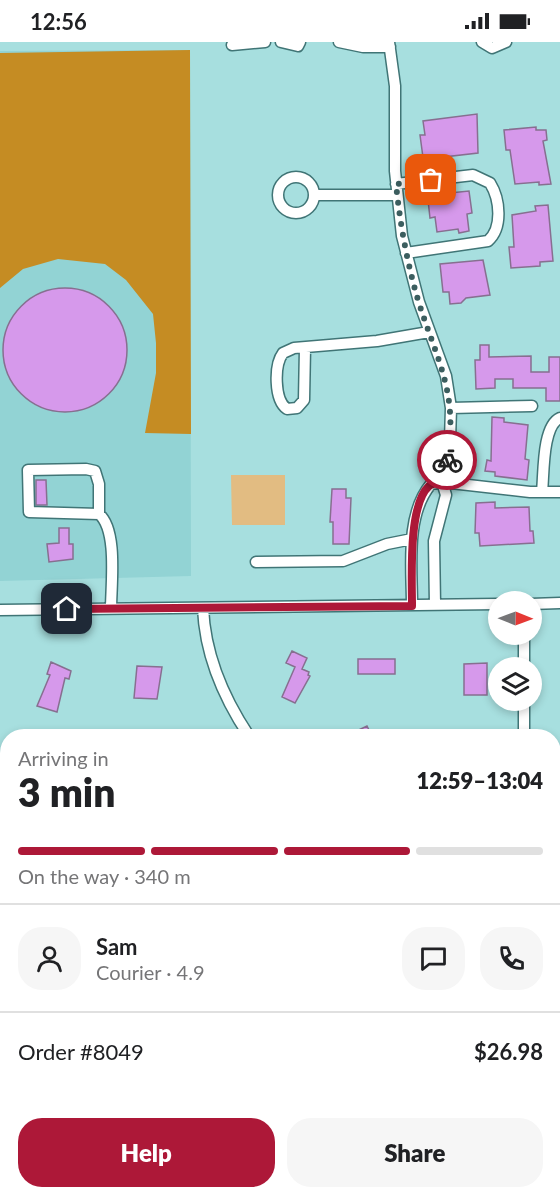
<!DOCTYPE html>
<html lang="en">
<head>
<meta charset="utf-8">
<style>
	body { margin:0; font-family:Lato,sans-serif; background:#f6f6f6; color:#202124; height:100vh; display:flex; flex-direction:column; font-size:22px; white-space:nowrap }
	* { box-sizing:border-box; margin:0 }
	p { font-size:20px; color:#757577 }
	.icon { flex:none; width:33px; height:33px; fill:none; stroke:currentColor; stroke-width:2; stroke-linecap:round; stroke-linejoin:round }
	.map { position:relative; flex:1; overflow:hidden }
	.side { position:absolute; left:0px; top:687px; width:561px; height:470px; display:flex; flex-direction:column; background:#fff; border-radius:24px 24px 0 0; box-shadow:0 3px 9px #0003 }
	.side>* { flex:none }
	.needle { width:39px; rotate:91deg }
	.controls { position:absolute; left:488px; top:549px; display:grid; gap:12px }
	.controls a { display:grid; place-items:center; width:54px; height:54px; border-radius:50%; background:#fff; box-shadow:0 3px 9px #0003; font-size:30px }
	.pin { position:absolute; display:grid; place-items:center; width:51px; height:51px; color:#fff; margin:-26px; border-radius:12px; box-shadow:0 3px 9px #0006 }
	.courier { position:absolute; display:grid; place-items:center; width:60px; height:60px; margin:-30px; border:4px solid #ad1838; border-radius:50%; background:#fff; color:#222; box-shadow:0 2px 8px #0007 }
	.headline em { font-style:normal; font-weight:800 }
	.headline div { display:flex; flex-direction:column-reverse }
	.headline { display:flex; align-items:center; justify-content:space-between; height:102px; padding:0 18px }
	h1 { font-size:39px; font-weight:800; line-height:45px }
	.bar { display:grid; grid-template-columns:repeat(4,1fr); gap:9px 6px; align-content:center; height:72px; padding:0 18px }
	.bar i { height:8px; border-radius:4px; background:#e0e0e0 }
	.bar .active { background:#ad1838 }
	.bar p { grid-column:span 4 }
	.line { display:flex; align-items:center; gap:15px; padding:0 18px; border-top:2px solid #e0e0e0 }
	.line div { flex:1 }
	.round { display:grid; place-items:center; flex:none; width:63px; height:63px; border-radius:24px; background:#f6f6f6 }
	.primary-button { display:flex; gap:12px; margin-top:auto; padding:12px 18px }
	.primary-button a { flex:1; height:69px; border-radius:24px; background:#ad1838; color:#fff; font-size:24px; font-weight:800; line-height:69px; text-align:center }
	.primary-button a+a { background:#f6f6f6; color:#202124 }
	.status { display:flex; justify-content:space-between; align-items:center; height:42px; padding:0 30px; background:#fff; direction:ltr }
	.status svg { height:16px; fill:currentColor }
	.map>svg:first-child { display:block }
	.built { fill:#92d3d4 }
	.green { fill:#e2bc82 }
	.forest { fill:#c58c23 }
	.building { fill:#d699eb; stroke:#876f90; stroke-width:1.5 }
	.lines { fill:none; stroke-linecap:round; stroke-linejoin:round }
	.minor-casing { stroke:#407576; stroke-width:13 }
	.minor { stroke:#fff; stroke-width:10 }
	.done { stroke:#3c5e5f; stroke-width:6; stroke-dasharray:0 10.8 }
	.route { stroke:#ad1838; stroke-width:8 }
</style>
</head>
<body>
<div class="status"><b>12:56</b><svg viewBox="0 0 49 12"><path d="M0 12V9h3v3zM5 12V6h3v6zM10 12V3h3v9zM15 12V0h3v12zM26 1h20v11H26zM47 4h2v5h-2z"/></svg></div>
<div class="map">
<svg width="560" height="1156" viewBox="0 0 560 1156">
	<rect width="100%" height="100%" fill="#a7dfdf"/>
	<path class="built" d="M190 8 191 534 0 539V9Z"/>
	<path class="green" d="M231 433H285V483H232Z"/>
	<path class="forest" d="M190 8 191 392 145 391 156 331V301L153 272 126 238 105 222 58 217 23 227 0 246V11Z"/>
	<path class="building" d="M477 72 478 111 444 115V121L424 123 420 93H425L423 79Z
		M536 85V88H546L547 98 543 99 551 142 539 143V140L515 142 510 108H506L504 88Z
		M469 149 472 171 467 172 469 189 459 191 458 187 437 190 435 175 430 176 428 158 440 157V152Z
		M548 163 553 219 540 220V224L511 226 509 205H514L512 173 536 169 535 164Z
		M483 218 490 253 466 256 461 261 450 262 449 250H443L440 222Z
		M3 308a62 62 0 1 1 124 0a62 62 0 1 1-124 0Z
		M480 303H489V315L531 314V330H549V315H560V359H546V346H513V337H495V346L476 347 475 318H480Z
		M492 375 504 376V380L528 383 525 417 529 418 527 438 495 434V430L485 429 487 418 491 419Z
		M36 438H46L47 463H36Z
		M332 447H346V456H351L349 502H333V480H330Z
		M495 460V466L529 465 530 489H533L534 501 480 504 479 491H475L476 461Z
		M59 486H69V502H73V517L49 520 47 502 59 501Z
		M292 609 307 616 302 627 309 630 308 633 310 634 295 661 282 655 295 625 286 621Z
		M358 617H395V632H358Z
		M51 620 71 629 69 637 65 636 57 670 37 664 50 633 47 632Z
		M487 621V653H464V622Z
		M137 624 162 625 157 657 134 656Z
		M367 684 372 694H346Z
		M6 964H8V998L0 996V982Z"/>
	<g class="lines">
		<g class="minor-casing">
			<path id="minor" d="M281 0 298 4 300 0
				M339 0 363 5H390
				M389 0 395 44V129L402 194 419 260 446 334 451 366 450 398 442 440 446 453 434 499 435 563
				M482 0 492 6 506 0
				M232 3 265 0
				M278 153a18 18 0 1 1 36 0a18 18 0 1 1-36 0Z
				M396 142 473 133 490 141C500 157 503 186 488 199L406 211
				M314 153H397
				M305 306 304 358 297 366 287 367C274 358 274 323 283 311L294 306 377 299 429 290
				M451 366 532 364
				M542 450C544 432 542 384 560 376
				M99 472V442L95 429 86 427 28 428 29 470 99 472C118 488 111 543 111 567
				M256 520 343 519 387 502 412 497
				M531 562 560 561
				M412 563C412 526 405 473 431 442L442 440 530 450H560
				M203 566C205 613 223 655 249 694
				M0 568 498 562
				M524 592V626
				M524 694V658
				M0 910 8 912
				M554 1024 560 1022
				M534 1149 540 1156
				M512 1156 518 1149"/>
		</g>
		<use href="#minor" class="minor"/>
	</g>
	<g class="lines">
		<path class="done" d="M431 138 396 142C400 182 407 220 418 258 437 319 459 351 447 418"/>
		<path class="route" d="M67 567 412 564C412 536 408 463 429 444 433 441 438 441 442 440L447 418"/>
	</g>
</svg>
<div class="controls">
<a><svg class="needle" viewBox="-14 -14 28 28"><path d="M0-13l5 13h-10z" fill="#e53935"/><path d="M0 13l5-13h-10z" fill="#757577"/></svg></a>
<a><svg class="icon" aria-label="layers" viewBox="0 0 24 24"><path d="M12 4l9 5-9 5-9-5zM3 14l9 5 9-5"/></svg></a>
</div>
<div class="pin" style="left:431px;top:138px;background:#ea580c"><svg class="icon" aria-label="bag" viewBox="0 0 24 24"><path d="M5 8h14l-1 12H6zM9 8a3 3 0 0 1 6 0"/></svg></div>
<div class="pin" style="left:67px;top:567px;background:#1f2937"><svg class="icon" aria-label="home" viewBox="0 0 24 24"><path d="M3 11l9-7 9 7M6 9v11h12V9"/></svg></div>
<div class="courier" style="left:447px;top:418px"><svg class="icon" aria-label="bike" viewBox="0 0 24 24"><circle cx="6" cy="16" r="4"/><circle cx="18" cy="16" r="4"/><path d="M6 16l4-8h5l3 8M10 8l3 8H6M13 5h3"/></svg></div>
<section class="side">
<div class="headline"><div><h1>3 min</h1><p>Arriving in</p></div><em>12:59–13:04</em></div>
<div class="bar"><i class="active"></i><i class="active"></i><i class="active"></i><i></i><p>On the way · 340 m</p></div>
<div class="line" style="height:108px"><a class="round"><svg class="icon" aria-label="person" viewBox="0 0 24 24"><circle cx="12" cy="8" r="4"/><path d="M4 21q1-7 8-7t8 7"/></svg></a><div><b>Sam</b><p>Courier · 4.9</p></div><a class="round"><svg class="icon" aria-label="chat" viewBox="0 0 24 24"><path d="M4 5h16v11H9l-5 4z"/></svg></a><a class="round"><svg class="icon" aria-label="phone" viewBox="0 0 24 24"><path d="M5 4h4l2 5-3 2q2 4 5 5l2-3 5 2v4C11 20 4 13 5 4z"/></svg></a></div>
<div class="line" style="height:78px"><div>Order #8049</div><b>$26.98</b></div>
<div class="primary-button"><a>Help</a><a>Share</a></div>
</section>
</div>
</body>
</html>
